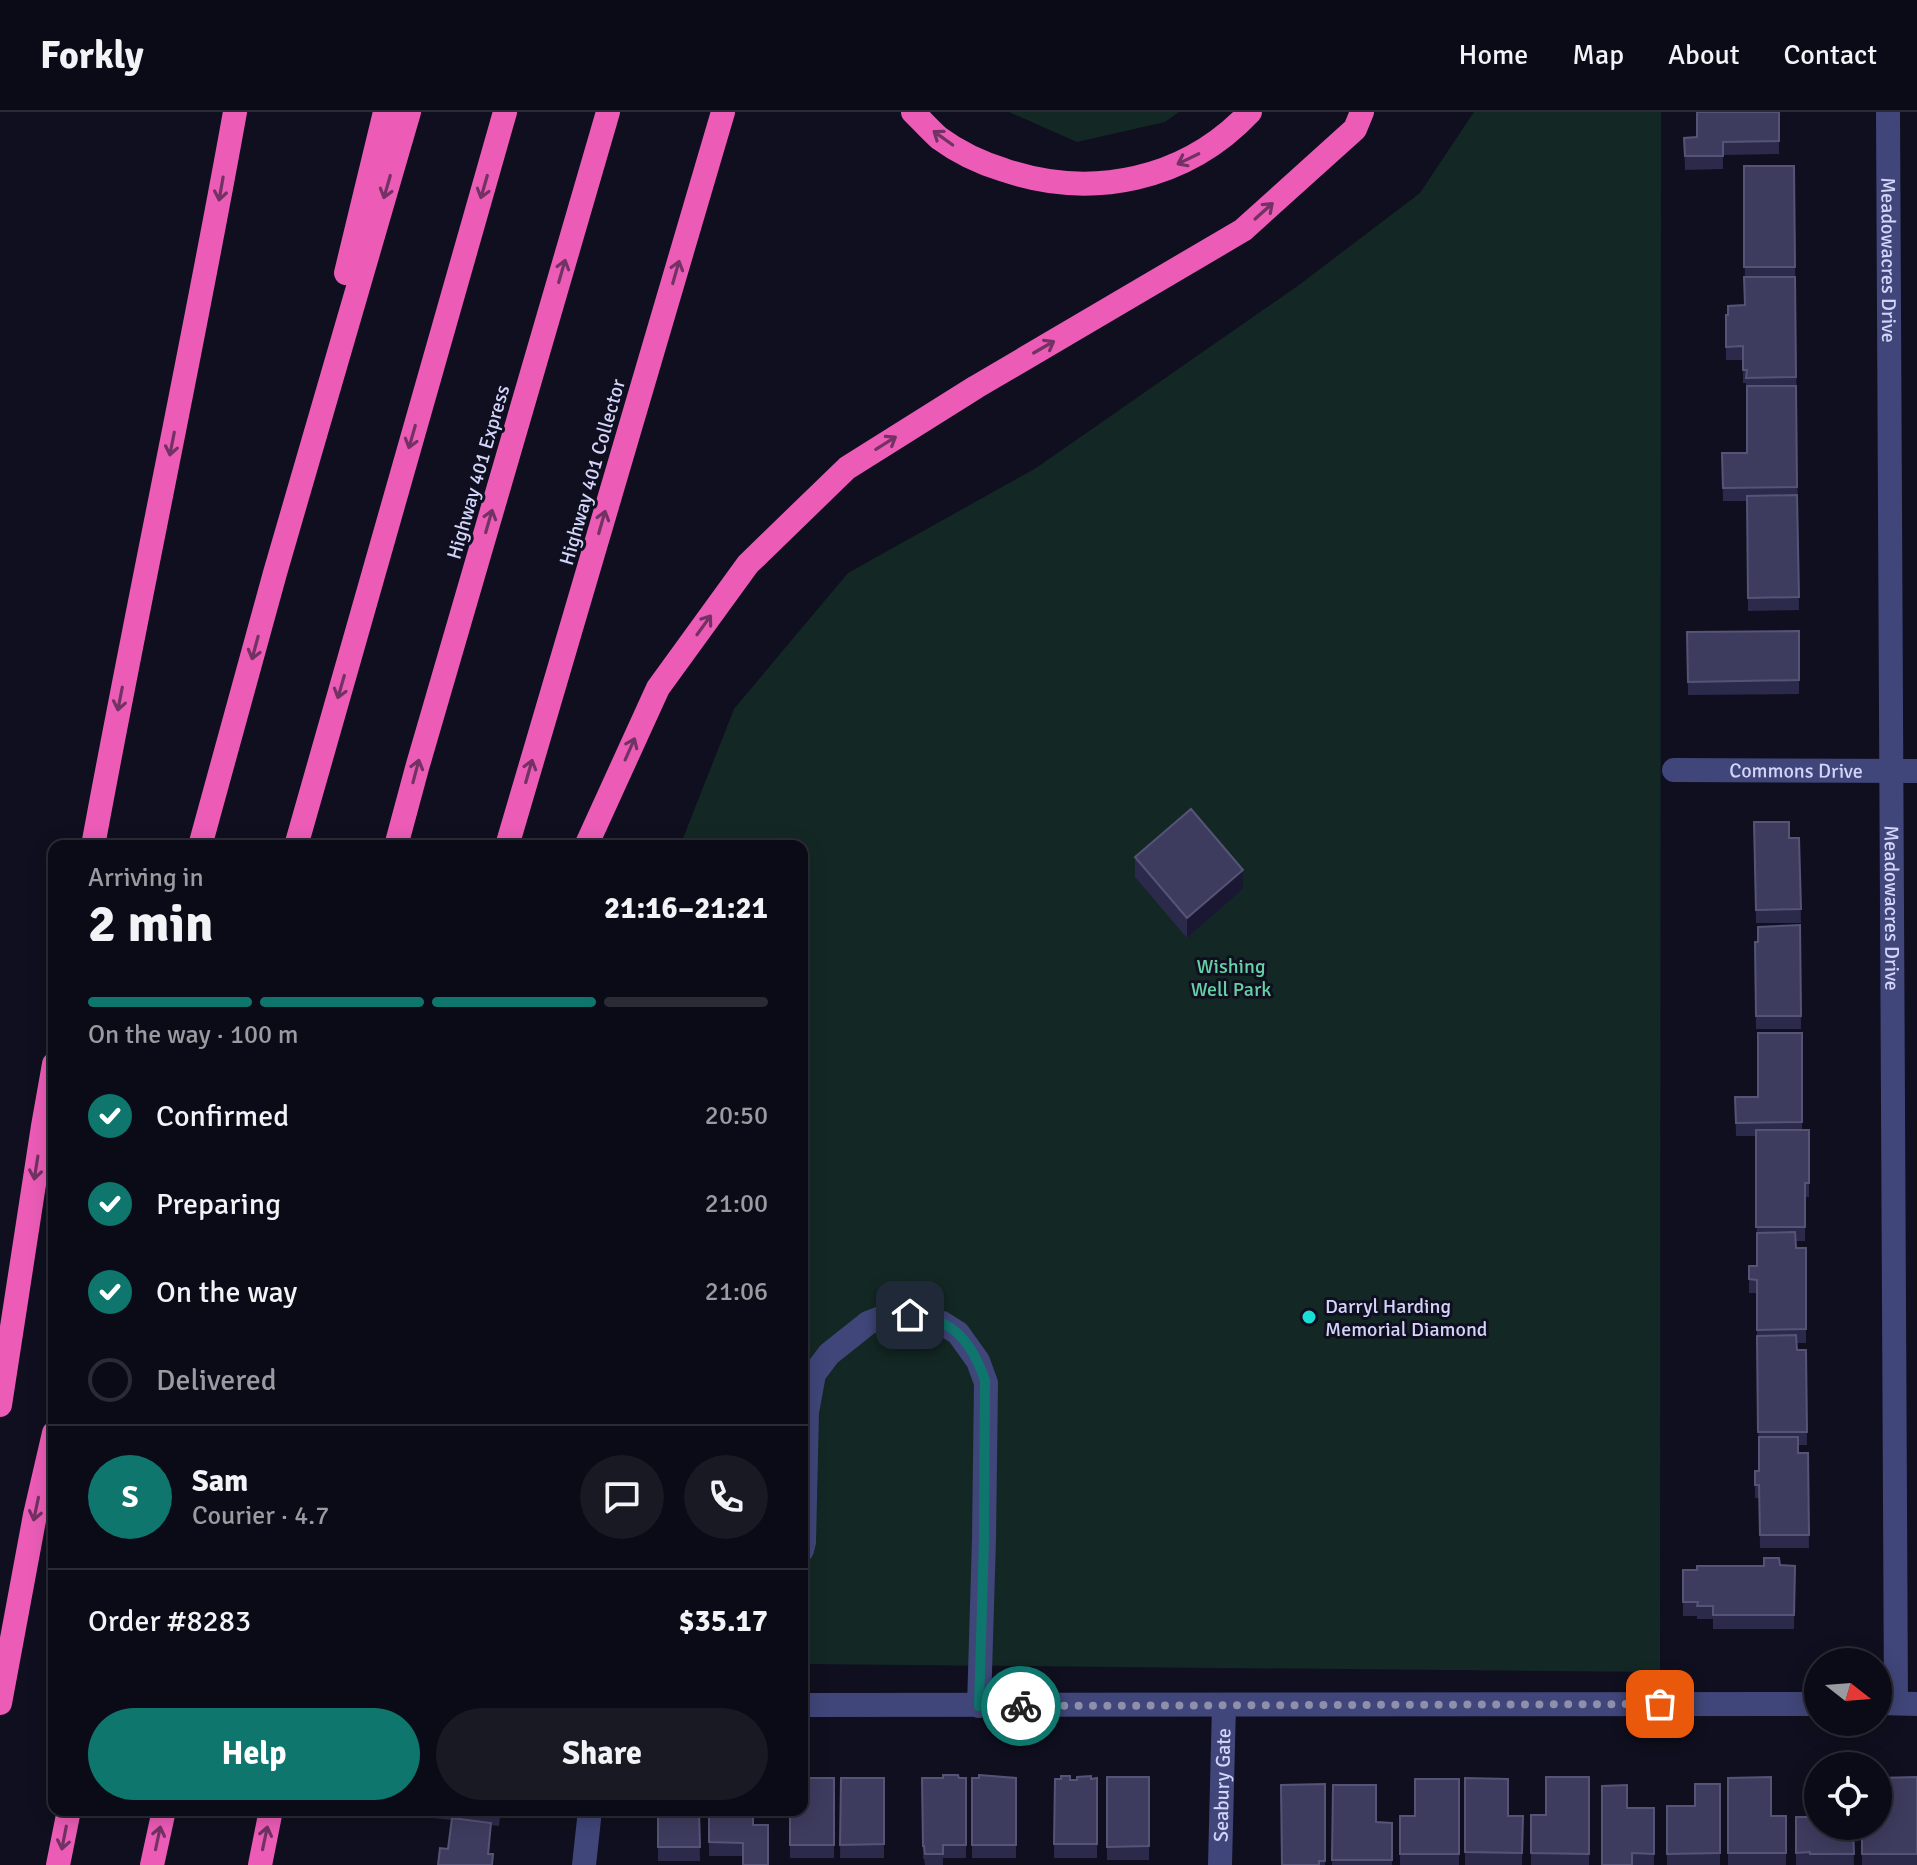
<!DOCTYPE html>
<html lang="en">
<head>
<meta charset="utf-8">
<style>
	body { margin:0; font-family:Signika,sans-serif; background:#191924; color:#f1f3f6; height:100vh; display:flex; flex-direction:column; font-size:30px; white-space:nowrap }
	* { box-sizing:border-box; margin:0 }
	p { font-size:26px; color:#9a9ba1 }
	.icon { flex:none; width:44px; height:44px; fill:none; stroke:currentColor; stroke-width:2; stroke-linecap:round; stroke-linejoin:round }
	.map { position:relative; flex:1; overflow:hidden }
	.side { position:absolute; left:48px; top:728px; width:760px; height:976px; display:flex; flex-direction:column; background:#0b0b17; border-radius:16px; box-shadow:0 4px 20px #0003,0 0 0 2px #2b2b36 }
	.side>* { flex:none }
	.needle { width:52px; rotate:107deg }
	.tools { position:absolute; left:1804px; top:1536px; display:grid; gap:16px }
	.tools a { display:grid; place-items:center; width:88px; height:88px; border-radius:50%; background:#0b0b17; box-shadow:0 4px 20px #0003,0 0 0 2px #2b2b36; font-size:40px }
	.pin { position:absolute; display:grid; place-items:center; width:68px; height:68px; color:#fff; margin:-34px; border-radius:16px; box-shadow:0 4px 12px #0006 }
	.courier { position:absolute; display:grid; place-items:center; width:80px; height:80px; margin:-40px; border:6px solid #0f766e; border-radius:50%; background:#fff; color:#222; box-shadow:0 2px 10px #0007 }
	.overview em { font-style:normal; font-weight:700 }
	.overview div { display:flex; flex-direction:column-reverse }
	.overview { display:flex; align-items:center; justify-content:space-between; height:136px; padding:0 40px }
	h1 { font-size:52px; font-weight:700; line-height:60px }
	.bar { display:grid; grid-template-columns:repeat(4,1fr); gap:12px 8px; align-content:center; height:96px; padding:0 40px }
	.bar i { height:10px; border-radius:6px; background:#2b2b36 }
	.bar .current { background:#0f766e }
	.bar p { grid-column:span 4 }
	.line { display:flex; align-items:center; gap:20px; padding:0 40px; border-top:2px solid #2b2b36 }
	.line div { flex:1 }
	.round { display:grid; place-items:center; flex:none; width:84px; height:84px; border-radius:42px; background:#191924 }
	ol { padding:0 40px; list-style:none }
	li { display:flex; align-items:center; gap:24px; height:88px }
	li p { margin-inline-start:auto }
	li .icon { padding:8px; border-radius:50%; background:#0f766e; color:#fff; stroke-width:4 }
	li:last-child { color:#9a9ba1 }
	li i { width:44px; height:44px; border:4px solid #2b2b36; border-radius:50% }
	.cta { display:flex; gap:16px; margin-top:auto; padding:16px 40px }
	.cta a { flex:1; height:92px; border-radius:48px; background:#0f766e; color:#fff; font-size:32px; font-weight:700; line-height:92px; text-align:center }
	.cta a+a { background:#191924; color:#f1f3f6 }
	header { display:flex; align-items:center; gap:48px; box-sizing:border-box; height:112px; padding:0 40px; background:#0b0b17; border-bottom:2px solid #2b2b36 }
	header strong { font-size:38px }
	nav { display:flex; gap:44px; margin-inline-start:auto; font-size:28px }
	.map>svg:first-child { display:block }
	.green { fill:#132824 }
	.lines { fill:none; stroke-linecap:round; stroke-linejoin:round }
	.minor { stroke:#404679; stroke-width:24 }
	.highway { stroke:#ec5cb7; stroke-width:24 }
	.wall { fill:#2c2a4b }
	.shaded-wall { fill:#191732 }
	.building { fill:#3d3c5e; stroke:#555476; stroke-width:2 }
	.oneway { stroke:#723263 }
	.done { stroke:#8e8fad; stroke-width:8; stroke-dasharray:0 14.4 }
	.route { stroke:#0f766e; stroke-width:10 }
	.poi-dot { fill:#1aded3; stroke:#0f0f1f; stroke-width:3 }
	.labels { text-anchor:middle; stroke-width:6; stroke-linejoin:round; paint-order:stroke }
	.street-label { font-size:20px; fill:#d2d4fa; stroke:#0f0f1f }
	.park-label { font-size:20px; fill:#67d1a6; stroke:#0f0f1f }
	.poi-label { font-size:20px; fill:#d2d4fa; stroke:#0f0f1f; text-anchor:start }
</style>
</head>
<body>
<header>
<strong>Forkly</strong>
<nav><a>Home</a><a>Map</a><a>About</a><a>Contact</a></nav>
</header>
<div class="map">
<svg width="1917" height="1753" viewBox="0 0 1917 1753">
	<rect width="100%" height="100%" fill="#0f0f1f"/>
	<path class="green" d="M1009 0H1179L1165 10 1077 30Z
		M1474 0H1661L1660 1560 802 1552V734H680L734 597 848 461 1036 356 1299 173 1420 81Z"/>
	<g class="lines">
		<g class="minor">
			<path id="s1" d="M1888 0 1896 1591"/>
			<path id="s2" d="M1674 658 1917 659"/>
			<path d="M802 1438 804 1430 807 1300 814 1262 829 1242 868 1211 886 1204 910 1203 942 1211 958 1221 978 1249 986 1271 984 1427 979 1594"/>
			<path d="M1878 1591 1917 1592"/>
			<path d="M802 1593 1818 1592"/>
			<path d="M584 1753 590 1698"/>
			<path id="s3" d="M1220 1753 1224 1593"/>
		</g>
		<path class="highway" d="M913 0C921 8 930 18 939 26 958 40 981 51 1004 58 1092 88 1186 68 1250 0
			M346 161 385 0
			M93 734C138 489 191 245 235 0
			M200 734 275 461 409 0
			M296 734 505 0
			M396 734 417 656 608 0
			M507 734 723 0
			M586 734 658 576 748 452 847 356 976 275 1243 118 1355 17 1362 0
			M0 1293 43 1014 54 952
			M0 1591 35 1403 54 1321
			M58 1753 69 1698
			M152 1753 164 1698
			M260 1753 271 1698"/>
	</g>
	<path class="wall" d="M1779 0V42L1723 43V57L1685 58 1684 26 1697 25Z
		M1744 54H1794L1799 498 1748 499 1747 389H1723L1722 341H1747L1746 271H1743V248H1726V203L1745 193Z
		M1799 519V582L1688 583 1687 520Z
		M1754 710 1789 726H1799L1801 811H1756Z
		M1135 745 1243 777 1187 826 1135 765Z
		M1800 813 1801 917H1756L1755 830Z
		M1802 921V1018H1809V1085H1805V1129H1796L1806 1217V1231H1797V1238H1806L1807 1333H1798V1341H1808L1809 1436H1760L1759 1386H1755V1373L1759 1359 1757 1237V1181H1749V1154H1757L1756 1024H1736L1735 985H1758Z
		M1780 1453 1795 1454 1794 1517H1713V1507H1697V1504H1683V1458Z
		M1107 1665H1149V1748H1107Z
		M1589 1665V1753H1531V1703H1546Z
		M1917 1665V1753H1862V1714H1878Z
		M834 1666V1746H790V1698Z
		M841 1666H884V1746H840Z
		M922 1666H966V1746H943V1753H925L924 1747H923Z
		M972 1666H1016V1746H972Z
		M1097 1666V1746H1054L1055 1667 1077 1668Z
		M1465 1666 1508 1704H1523L1522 1753H1465Z
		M1728 1666 1771 1704H1786V1753H1728Z
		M1459 1667V1753H1400V1704H1415Z
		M1325 1672V1753H1282Z
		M1720 1672V1753H1667V1694H1695Z
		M1333 1673 1376 1710 1392 1711V1753H1332Z
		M1627 1696H1654V1753H1602Z
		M415 1698H501L499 1714 491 1713 489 1742 493 1753 448 1737 452 1708 415 1704Z
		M658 1698H699L700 1749H658Z
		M709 1698H753L743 1744H709Z
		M1796 1705 1853 1714 1854 1753H1796Z"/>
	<path class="shaded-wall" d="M1243 758V777L1187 826V806Z"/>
	<path class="building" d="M1697 0H1779V29L1723 30V44H1685L1684 26 1697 25Z
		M1744 54H1794L1795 155H1744Z
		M1744 165H1795L1796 265 1746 266 1747 258H1743V234L1726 235V203H1728V194L1745 193Z
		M1747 274H1796L1797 375 1723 376 1722 341H1747Z
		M1797 383 1799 485 1748 486 1747 384Z
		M1799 519V568L1688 570 1687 520Z
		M1191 697 1243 758 1187 806 1135 745Z
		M1754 710H1789V726H1799L1801 797 1756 798Z
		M1800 813 1801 904H1756L1755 830H1758V815Z
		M1758 921H1802V1010L1736 1011 1735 985H1758Z
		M1756 1018H1809V1071H1805V1115H1756Z
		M1795 1120 1796 1136H1806V1217L1757 1218V1168L1749 1167V1154H1757V1121Z
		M1796 1223 1797 1238H1806L1807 1320H1758L1757 1224Z
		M1759 1325H1798V1341H1808L1809 1423H1760L1759 1373H1755V1359H1759Z
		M1764 1446H1779L1780 1453 1795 1454 1794 1503H1713V1494H1697L1698 1490H1683V1458H1697V1454H1764Z
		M943 1663H958L959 1666H966V1733H943V1742H925L924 1734H923L922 1666H943Z
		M979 1663 1016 1666V1733H972V1666H979Z
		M1061 1664H1070V1668H1077V1665L1091 1664V1667L1097 1666V1732H1054L1055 1667H1061Z
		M1107 1665H1149V1734L1107 1735Z
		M1546 1665H1589V1742L1531 1741V1703H1546Z
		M1771 1665V1704H1786V1741H1728V1666Z
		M1917 1665V1742H1862V1714H1878V1666Z
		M802 1666H834V1733H790V1698H802Z
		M841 1666H884V1732L840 1733Z
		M1465 1666 1508 1667V1704H1523L1522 1741 1465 1740Z
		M1415 1667H1459V1742H1400V1704H1415Z
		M1809 1667H1818V1714H1853L1854 1742H1810V1740L1796 1741V1705H1810Z
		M1325 1672V1749H1319V1753H1282L1281 1673Z
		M1695 1672H1720V1741L1667 1742V1694H1695Z
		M1333 1673H1376V1710L1392 1711V1748H1332Z
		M1627 1673V1696H1654V1742L1632 1741V1753H1602V1674Z
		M478 1698H500L499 1700Z
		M658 1698H699L700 1735H658Z
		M709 1698H753V1713H768V1753H743V1731L709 1730Z
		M452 1706 491 1711 488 1742H493L492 1753H438L440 1736 448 1737Z"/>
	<defs><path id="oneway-shaft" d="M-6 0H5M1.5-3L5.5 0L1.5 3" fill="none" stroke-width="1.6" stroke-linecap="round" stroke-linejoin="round" transform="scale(2)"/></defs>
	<g class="oneway">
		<use href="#oneway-shaft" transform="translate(943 26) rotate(-144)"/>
		<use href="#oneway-shaft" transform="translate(1188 47) rotate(154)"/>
		<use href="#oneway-shaft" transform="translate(387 75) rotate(106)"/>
		<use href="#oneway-shaft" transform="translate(484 75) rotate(106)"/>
		<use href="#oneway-shaft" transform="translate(221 77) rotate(100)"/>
		<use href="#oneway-shaft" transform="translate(1264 99) rotate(-42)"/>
		<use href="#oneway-shaft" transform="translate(562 159) rotate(-74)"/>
		<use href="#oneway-shaft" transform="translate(676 160) rotate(-74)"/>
		<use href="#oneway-shaft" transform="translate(1044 235) rotate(-30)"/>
		<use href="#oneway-shaft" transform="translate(412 325) rotate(106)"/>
		<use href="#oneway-shaft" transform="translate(886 331) rotate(-32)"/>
		<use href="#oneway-shaft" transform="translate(172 332) rotate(101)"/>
		<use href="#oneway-shaft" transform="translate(489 409) rotate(-74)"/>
		<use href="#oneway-shaft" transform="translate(602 410) rotate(-74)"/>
		<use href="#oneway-shaft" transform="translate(704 513) rotate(-54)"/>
		<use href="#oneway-shaft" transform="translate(255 536) rotate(105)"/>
		<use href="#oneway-shaft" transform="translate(341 575) rotate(106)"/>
		<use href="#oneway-shaft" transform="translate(120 587) rotate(101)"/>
		<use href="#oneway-shaft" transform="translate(630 637) rotate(-66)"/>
		<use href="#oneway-shaft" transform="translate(416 659) rotate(-75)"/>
		<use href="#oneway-shaft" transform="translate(529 659) rotate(-74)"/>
		<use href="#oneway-shaft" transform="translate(36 1056) rotate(99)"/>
		<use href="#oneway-shaft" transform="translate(36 1397) rotate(102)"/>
		<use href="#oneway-shaft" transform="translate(64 1726) rotate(101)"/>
		<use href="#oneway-shaft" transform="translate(158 1726) rotate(-78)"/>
		<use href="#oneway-shaft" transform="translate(265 1726) rotate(-78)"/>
	</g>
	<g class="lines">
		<path class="done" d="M1021 1594 1660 1592"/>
		<path class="route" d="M910 1203C920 1206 932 1207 942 1211 965 1221 977 1246 985 1268L984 1427 979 1594H1021"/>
	</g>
	<circle class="poi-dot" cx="1309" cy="1205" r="8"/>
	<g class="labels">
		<g class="street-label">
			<text dy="7" stroke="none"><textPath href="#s1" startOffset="148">Meadowacres Drive</textPath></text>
			<text transform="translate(478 360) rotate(-74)" y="7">Highway 401 Express</text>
			<text transform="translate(592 360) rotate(-74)" y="7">Highway 401 Collector</text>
			<text dy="7" stroke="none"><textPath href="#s2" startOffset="122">Commons Drive</textPath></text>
			<text dy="7" stroke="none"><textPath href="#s1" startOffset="796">Meadowacres Drive</textPath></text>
			<text dy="7" stroke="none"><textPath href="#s3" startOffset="80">Seabury Gate</textPath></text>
		</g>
		<g class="park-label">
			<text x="1231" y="861">Wishing<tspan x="1231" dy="23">Well Park</tspan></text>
		</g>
		<g class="poi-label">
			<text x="1325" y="1201">Darryl Harding<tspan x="1325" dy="23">Memorial Diamond</tspan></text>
		</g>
	</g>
</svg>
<div class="tools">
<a><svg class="needle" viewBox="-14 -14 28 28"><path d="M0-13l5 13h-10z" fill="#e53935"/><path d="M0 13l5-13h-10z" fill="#9a9ba1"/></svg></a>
<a><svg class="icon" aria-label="locate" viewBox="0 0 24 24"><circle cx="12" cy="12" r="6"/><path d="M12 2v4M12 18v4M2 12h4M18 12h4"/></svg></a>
</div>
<div class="pin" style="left:1660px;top:1592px;background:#ea580c"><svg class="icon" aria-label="bag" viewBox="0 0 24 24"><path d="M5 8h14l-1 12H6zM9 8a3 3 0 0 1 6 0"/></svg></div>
<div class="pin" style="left:910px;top:1203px;background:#1f2937"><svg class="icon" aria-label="home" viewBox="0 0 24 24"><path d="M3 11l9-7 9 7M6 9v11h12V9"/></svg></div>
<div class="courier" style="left:1021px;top:1594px"><svg class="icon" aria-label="bike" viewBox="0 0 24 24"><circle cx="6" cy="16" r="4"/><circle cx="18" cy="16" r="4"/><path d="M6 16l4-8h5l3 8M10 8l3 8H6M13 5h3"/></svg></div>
<section class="side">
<div class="overview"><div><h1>2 min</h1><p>Arriving in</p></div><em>21:16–21:21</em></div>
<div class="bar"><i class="current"></i><i class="current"></i><i class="current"></i><i></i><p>On the way · 100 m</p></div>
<ol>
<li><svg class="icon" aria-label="check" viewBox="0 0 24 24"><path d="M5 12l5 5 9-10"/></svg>Confirmed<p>20:50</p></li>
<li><svg class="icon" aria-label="check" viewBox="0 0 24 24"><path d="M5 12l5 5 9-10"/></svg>Preparing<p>21:00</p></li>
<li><svg class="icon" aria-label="check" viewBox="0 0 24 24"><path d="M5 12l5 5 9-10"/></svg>On the way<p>21:06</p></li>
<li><i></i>Delivered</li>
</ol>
<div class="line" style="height:144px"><b class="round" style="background:#0f766e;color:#fff">S</b><div><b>Sam</b><p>Courier · 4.7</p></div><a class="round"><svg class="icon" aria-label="chat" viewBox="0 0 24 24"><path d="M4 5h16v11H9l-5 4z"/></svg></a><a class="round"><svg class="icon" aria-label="phone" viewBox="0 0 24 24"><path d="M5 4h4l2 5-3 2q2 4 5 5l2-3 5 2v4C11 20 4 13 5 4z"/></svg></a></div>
<div class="line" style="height:104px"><div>Order #8283</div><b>$35.17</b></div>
<div class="cta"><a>Help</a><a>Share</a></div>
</section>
</div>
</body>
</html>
